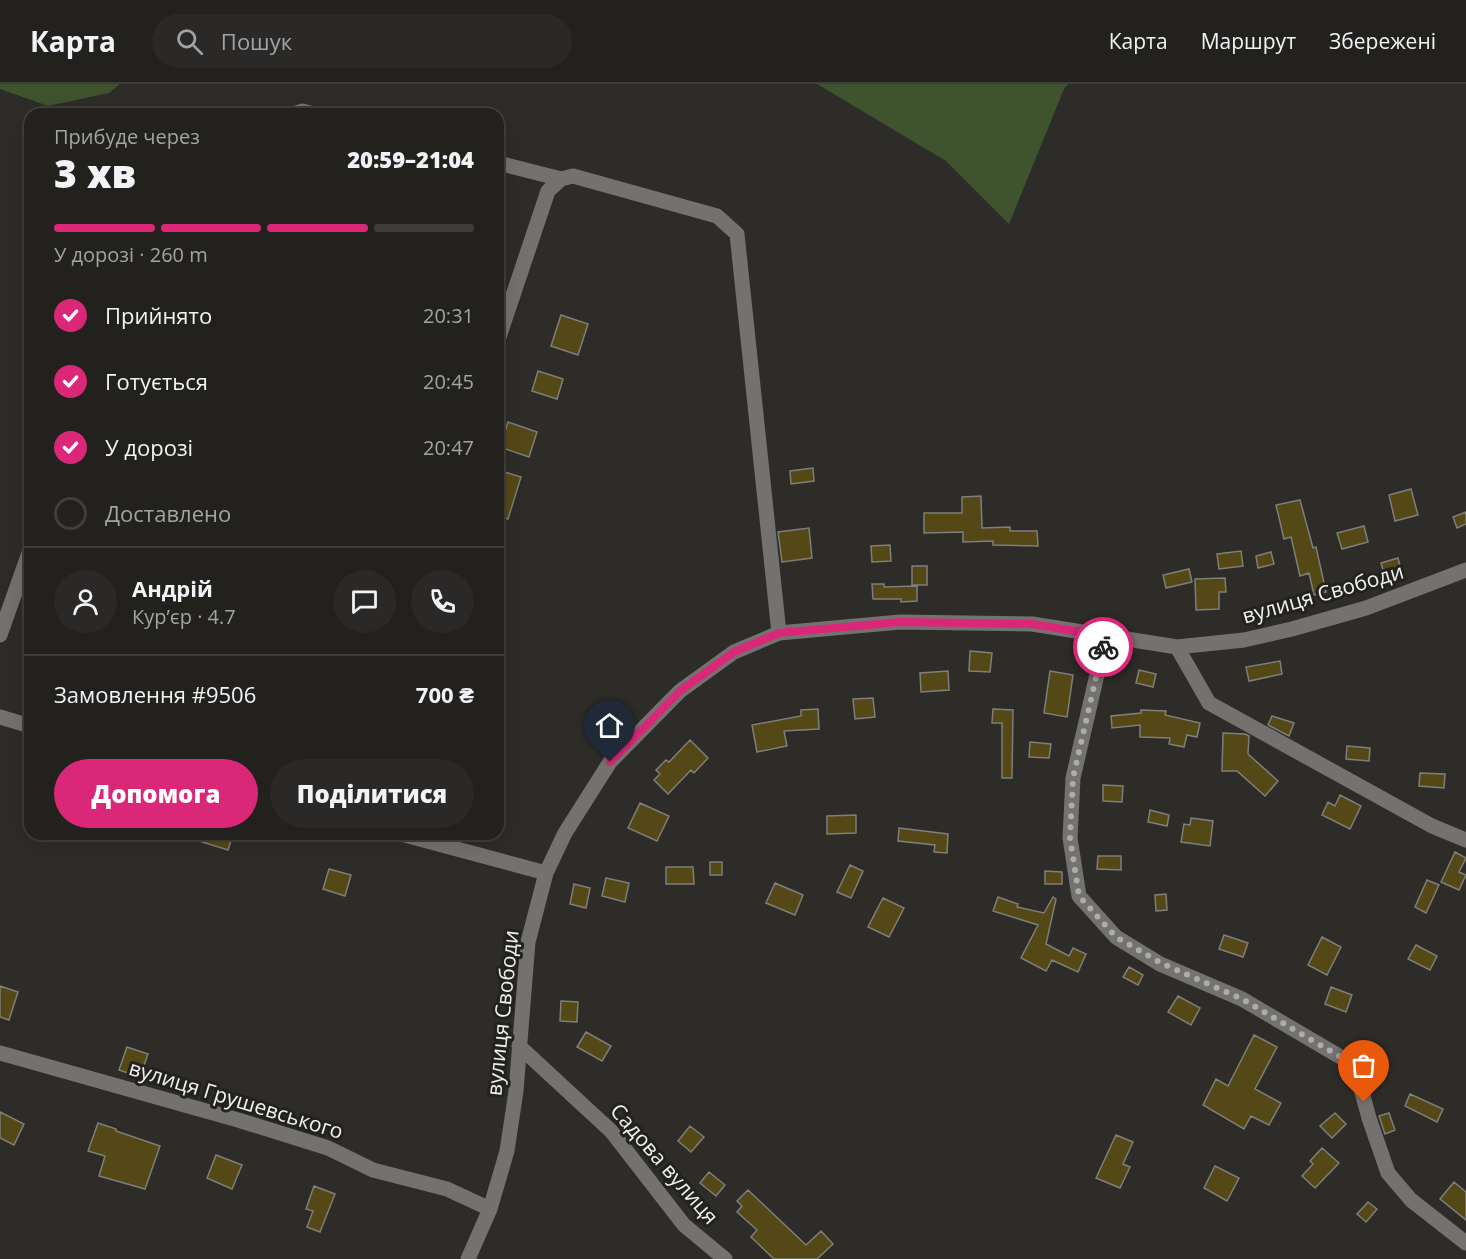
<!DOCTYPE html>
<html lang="uk">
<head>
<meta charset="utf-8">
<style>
	body { margin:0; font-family:"Open Sans",sans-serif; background:#2a2927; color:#f1f3f6; height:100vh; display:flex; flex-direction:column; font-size:22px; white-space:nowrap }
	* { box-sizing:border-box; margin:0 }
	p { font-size:20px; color:#a2a3a4 }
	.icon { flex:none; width:33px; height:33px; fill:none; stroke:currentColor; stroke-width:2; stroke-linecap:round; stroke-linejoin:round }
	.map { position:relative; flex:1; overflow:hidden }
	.drawer { position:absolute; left:24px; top:24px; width:480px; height:732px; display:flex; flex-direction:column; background:#22211e; border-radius:18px; box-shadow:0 6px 24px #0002,0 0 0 2px #3f3e3c }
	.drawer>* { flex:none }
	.pin { position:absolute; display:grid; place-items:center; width:51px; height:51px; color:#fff; margin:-62px -26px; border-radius:50% 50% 50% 0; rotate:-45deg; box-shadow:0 0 6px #0007 }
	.pin .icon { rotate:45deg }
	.courier { position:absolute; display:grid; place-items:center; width:60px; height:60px; margin:-30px; border:4px solid #db2777; border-radius:50%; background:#fff; color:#222; box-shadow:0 2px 8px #0007 }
	.head em { font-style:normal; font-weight:800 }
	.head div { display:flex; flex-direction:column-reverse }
	.head { display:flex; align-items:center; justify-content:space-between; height:102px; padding:0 30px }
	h1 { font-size:39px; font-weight:800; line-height:45px }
	.bar { display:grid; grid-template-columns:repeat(4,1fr); gap:9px 6px; align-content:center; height:72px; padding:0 30px }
	.bar i { height:8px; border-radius:4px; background:#3f3e3c }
	.bar .active { background:#db2777 }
	.bar p { grid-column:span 4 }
	.line { display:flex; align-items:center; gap:15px; padding:0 30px; border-top:2px solid #3f3e3c }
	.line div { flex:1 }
	.round { display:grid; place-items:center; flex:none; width:63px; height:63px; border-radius:32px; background:#2a2927 }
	ol { padding:0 30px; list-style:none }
	li { display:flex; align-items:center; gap:18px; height:66px }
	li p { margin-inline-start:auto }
	li .icon { padding:6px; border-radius:50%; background:#db2777; color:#fff; stroke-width:4 }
	li:last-child { color:#a2a3a4 }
	li i { width:33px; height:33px; border:3px solid #3f3e3c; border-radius:50% }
	.cta { display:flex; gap:12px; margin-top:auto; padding:12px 30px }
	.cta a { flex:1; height:69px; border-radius:36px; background:#db2777; color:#fff; font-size:24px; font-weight:800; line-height:69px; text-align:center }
	.cta a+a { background:#2a2927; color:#f1f3f6 }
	header { display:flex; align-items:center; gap:36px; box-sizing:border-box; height:84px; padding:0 30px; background:#22211e; border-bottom:2px solid #3f3e3c }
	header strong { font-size:28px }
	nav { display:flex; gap:33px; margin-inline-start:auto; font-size:21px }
	.search { width:420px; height:54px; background:#2a2927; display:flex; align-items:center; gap:15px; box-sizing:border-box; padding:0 21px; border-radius:33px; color:#a2a3a4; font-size:22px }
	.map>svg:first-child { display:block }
	.green { fill:#3e532e }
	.building { fill:#554817; stroke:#7f7e7a; stroke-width:1.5 }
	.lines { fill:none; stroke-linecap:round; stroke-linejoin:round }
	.minor { stroke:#747271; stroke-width:15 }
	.done { stroke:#acaca9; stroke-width:6; stroke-dasharray:0 10.8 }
	.route { stroke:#db2777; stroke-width:8 }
	.labels { text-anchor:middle; stroke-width:6; stroke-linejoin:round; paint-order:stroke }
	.street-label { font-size:21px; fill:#f1f1ee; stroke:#23221f }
</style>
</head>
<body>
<header>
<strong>Карта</strong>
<div class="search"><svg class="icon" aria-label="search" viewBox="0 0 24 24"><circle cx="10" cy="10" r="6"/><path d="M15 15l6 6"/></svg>Пошук</div>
<nav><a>Карта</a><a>Маршрут</a><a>Збережені</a></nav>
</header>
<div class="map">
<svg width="1466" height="1175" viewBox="0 0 1466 1175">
	<rect width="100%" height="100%" fill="#2d2c28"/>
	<path class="green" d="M0 0H120L109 9 48 22 0 5Z
		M817 0H1068L1064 5 1009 140 946 77Z"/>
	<path class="building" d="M561 231 588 240 578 271 551 262Z
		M538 287 563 295 557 315 532 307Z
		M508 338 537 348 529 373 500 363Z
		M813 384 814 397 791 400 790 387Z
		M498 386 521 393 508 435 498 432Z
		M1411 405 1418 431 1395 437 1389 411Z
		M981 412 982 444 1010 443V447H1037L1038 462 993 461V457L963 458V448L924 449V429H962V413Z
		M1300 416 1313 464 1316 463 1326 508 1314 511 1309 489 1300 492 1291 453 1284 455 1276 421Z
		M1466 428V440L1457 444 1453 433Z
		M1364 442 1368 458 1342 465 1337 449Z
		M809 444 812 474 782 478 778 448Z
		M890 461 891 477 872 478 871 462Z
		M1241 467 1243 482 1219 485 1217 470Z
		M1271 468 1274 480 1258 484 1256 472Z
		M1398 474 1403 494 1387 499 1381 479Z
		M912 482H927V501H912Z
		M1189 485 1192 498 1166 504 1163 491Z
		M1225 494 1226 508H1219V525L1196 526 1195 495Z
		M872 500H884V503L917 502V517L901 518V515H873Z
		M970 567 992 569 990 588 969 587Z
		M1280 577 1282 590 1249 597 1246 583Z
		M1139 586 1156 590 1153 603 1136 599Z
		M948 587 949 606 921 608 920 589Z
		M1050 587 1073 591 1067 633 1044 629Z
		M873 614 875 633 855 635 853 615Z
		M818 625 819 645 784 647 787 662 757 668 752 641 801 632V626Z
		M993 625 1013 626 1012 694H1002V639H992Z
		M1141 626 1166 627 1165 631 1200 639 1197 653 1187 651 1184 663 1169 660 1170 654 1140 653V641L1112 644 1111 632 1141 629Z
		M1272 632 1294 639 1289 652 1268 641Z
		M1223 649 1245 650 1249 652 1248 670 1278 697 1265 712 1237 687H1222Z
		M690 656 708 674 694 689 691 686 668 710 654 696 660 690 656 686 666 676 669 678Z
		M1030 658 1051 660 1049 674 1029 673Z
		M1347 662 1370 664 1369 677 1346 675Z
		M1420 689 1445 690 1444 704 1419 702Z
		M1103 701 1123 702 1122 718 1103 717Z
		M1340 711 1361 722 1350 745 1322 731 1328 718 1335 722Z
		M640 719 669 732 657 757 628 744Z
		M1150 726 1169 731 1167 742 1148 738Z
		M856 731V749L827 750V732Z
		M1191 734 1213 737 1210 762 1181 758 1184 740 1190 741Z
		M899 744 948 750 947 769 934 768 935 761 898 757Z
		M186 750H233L228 766 186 753Z
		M1455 768 1466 774 1459 788 1466 791 1459 806 1441 798Z
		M1098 772H1121V786L1097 785Z
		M710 778H722V791H710Z
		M850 781 863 787 851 814 837 808Z
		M666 783H693L694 800H666Z
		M329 785 351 791 345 812 323 805Z
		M1045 787 1062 788V800H1045Z
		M606 794 629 799 625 818 602 812Z
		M1427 796 1439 801 1426 829 1415 823Z
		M775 799 803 811 795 831 766 819Z
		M574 800 590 804 586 824 570 820Z
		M1166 810 1167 826 1156 827 1155 811Z
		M998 813 1018 820 1017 823 1044 829 1053 813 1056 815 1046 860 1069 872 1073 864 1086 870 1078 888 1052 876 1046 887 1021 874 1038 841 993 827Z
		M883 814 904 824 889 853 868 843Z
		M1224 851 1248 859 1243 873 1219 865Z
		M1322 853 1341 863 1327 891 1308 881Z
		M1416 861 1437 872 1430 886 1408 875Z
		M1129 883 1143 891 1138 901 1123 893Z
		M0 902 18 908 9 936 0 933Z
		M1331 903 1352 911 1346 928 1325 920Z
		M1178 912 1200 924 1191 941 1168 928Z
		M561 917 578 918 577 938 560 937Z
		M586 948 611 962 602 977 577 963Z
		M1254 951 1277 963 1255 1005 1281 1019 1269 1041 1251 1032 1244 1045 1203 1021 1216 995 1228 1002Z
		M127 963 148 970 140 993 119 986Z
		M1410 1010 1443 1025 1437 1038 1405 1022Z
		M0 1028 24 1040 14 1061 0 1054Z
		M1335 1029 1346 1040 1332 1054 1320 1042Z
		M1389 1029 1395 1046 1385 1050 1379 1032Z
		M98 1039 116 1045V1047L160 1062 145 1105 99 1092 105 1072 88 1067Z
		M690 1042 704 1053 691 1068 678 1057Z
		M1116 1051 1133 1058 1123 1080 1130 1083 1120 1104 1096 1094Z
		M1322 1064 1339 1079 1315 1104 1302 1092 1313 1080 1310 1077Z
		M216 1071 242 1081 232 1105 207 1094Z
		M1215 1082 1239 1094 1227 1117 1204 1104Z
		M709 1088 725 1101 716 1112 700 1099Z
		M1454 1098 1466 1108V1136L1440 1115Z
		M314 1102 335 1110 320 1148 307 1143 313 1127 306 1125Z
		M748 1106 806 1161 821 1147 833 1160 817 1175H774L751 1153 757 1146 737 1128 742 1122 737 1117Z
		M1368 1118 1377 1125 1366 1138 1357 1130Z"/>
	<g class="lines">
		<path class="minor" d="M293 30 302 27 314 30
			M498 79 561 95
			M498 256 548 107 561 95 573 92 717 132 737 150 779 549
			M0 551 30 466
			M1106 552 1073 694 1070 754 1079 812 1116 853 1160 880 1242 915 1344 975 1360 1001 1369 1034 1388 1089 1411 1116 1466 1159
			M1177 563 1209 619 1432 742 1466 756
			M0 633 30 642
			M401 750 546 789
			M519 962 611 1047 684 1141 725 1175
			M0 969 238 1036 328 1064 373 1086 447 1105 490 1125
			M468 1175 490 1125 507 1067 516 1007 528 858 546 789 565 749 610 678 680 607 734 568 779 549 900 538 1032 540 1177 563 1244 556 1292 545 1366 524 1466 486"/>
	</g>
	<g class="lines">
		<path class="done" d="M1103 563 1073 694 1070 754 1079 812 1116 853 1161 879 1242 915 1344 975 1360 1001 1364 1018"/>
		<path class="route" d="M610 678 680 607 734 568 779 549 900 538 1032 540 1106 552 1103 563"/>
	</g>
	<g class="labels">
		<g class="street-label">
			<text transform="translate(1323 510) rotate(-16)" y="7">вулиця Свободи</text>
			<text transform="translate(503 929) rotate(-84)" y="7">вулиця Свободи</text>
			<text transform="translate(236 1016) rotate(17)" y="7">вулиця Грушевського</text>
			<text transform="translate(664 1080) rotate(49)" y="7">Садова вулиця</text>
		</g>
	</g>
</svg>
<div class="pin" style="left:1364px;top:1018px;background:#ea580c"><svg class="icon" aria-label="bag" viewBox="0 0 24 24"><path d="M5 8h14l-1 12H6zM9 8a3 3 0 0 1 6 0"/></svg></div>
<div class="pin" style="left:610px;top:678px;background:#1f2937"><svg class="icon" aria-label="home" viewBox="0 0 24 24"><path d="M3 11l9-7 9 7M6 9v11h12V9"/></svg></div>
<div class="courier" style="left:1103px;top:563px"><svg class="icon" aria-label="bike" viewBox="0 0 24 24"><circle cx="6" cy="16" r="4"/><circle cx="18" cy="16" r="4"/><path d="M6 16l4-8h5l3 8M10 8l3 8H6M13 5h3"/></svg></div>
<section class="drawer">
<div class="head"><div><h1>3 хв</h1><p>Прибуде через</p></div><em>20:59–21:04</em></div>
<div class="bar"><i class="active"></i><i class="active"></i><i class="active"></i><i></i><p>У дорозі · 260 m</p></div>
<ol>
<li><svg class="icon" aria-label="check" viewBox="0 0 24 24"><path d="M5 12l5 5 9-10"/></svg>Прийнято<p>20:31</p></li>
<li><svg class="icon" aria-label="check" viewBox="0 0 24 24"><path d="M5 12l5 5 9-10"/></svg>Готується<p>20:45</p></li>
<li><svg class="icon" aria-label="check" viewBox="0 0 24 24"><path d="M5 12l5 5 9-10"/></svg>У дорозі<p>20:47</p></li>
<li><i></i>Доставлено</li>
</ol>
<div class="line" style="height:108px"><a class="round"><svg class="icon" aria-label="person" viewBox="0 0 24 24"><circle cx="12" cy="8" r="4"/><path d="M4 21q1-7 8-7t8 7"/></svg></a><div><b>Андрій</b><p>Кур’єр · 4.7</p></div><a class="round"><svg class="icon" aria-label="chat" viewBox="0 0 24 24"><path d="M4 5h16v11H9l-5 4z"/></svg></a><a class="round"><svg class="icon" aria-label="phone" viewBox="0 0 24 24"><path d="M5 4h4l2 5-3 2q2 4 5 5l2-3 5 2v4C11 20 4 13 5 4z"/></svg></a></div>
<div class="line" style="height:78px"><div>Замовлення #9506</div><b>700 ₴</b></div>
<div class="cta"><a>Допомога</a><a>Поділитися</a></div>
</section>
</div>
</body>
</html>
